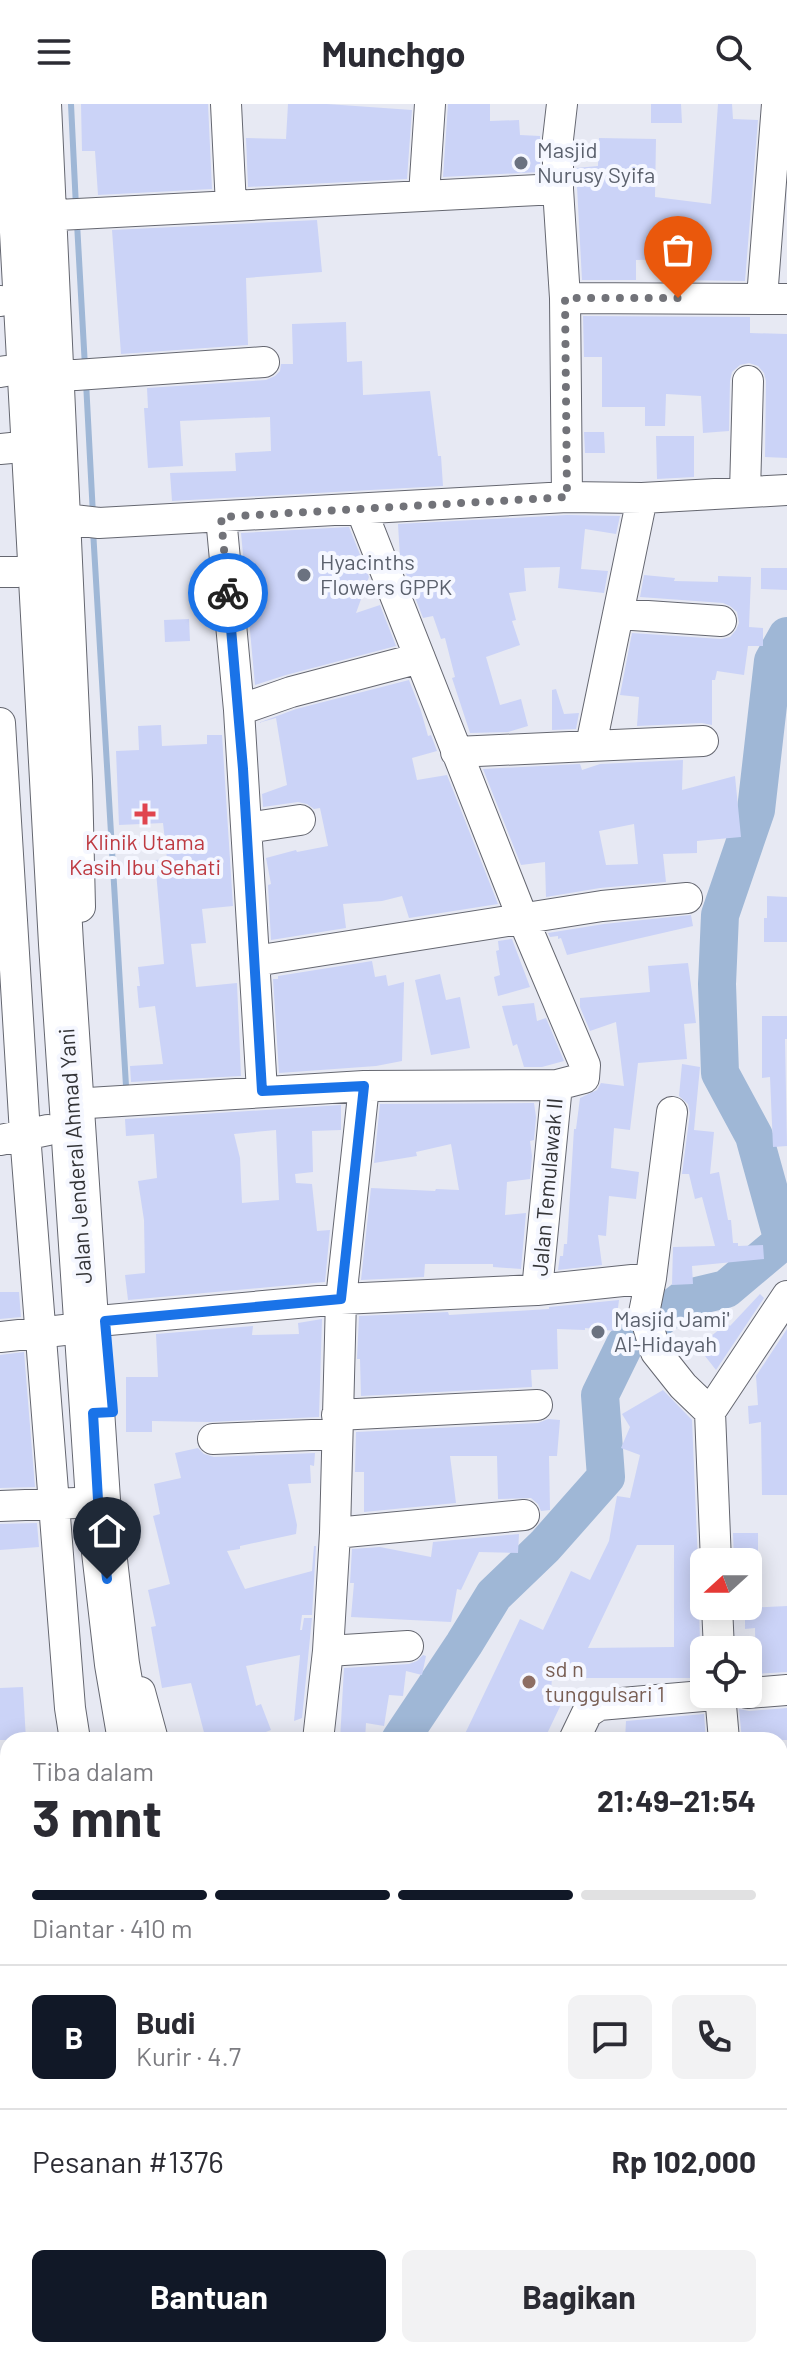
<!DOCTYPE html>
<html lang="id">
<head>
<meta charset="utf-8">
<style>
	body { margin:0; font-family:Barlow,sans-serif; background:#f2f2f3; color:#2b2b33; height:100vh; display:flex; flex-direction:column; font-size:30px; white-space:nowrap }
	* { box-sizing:border-box; margin:0 }
	p { font-size:26px; color:#7c7c81 }
	.icon { flex:none; width:44px; height:44px; fill:none; stroke:currentColor; stroke-width:2; stroke-linecap:round; stroke-linejoin:round }
	.map { position:relative; flex:1; overflow:hidden }
	.drawer { position:absolute; left:0px; top:1628px; width:788px; height:626px; display:flex; flex-direction:column; background:#fff; border-radius:24px 24px 0 0; box-shadow:0 4px 20px #0003 }
	.drawer>* { flex:none }
	.needle { width:52px; rotate:249deg }
	.controls { position:absolute; left:690px; top:1444px; display:grid; gap:16px }
	.controls a { display:grid; place-items:center; width:72px; height:72px; border-radius:12px; background:#fff; box-shadow:0 4px 20px #0003; font-size:40px }
	.pin { position:absolute; display:grid; place-items:center; width:68px; height:68px; color:#fff; margin:-82px -34px; border-radius:50% 50% 50% 0; rotate:-45deg; box-shadow:0 0 8px #0007 }
	.pin .icon { rotate:45deg }
	.courier { position:absolute; display:grid; place-items:center; width:80px; height:80px; margin:-40px; border:6px solid #1a73e8; border-radius:50%; background:#fff; color:#222; box-shadow:0 2px 10px #0007 }
	.headline em { font-style:normal; font-weight:700 }
	.headline div { display:flex; flex-direction:column-reverse }
	.headline { display:flex; align-items:center; justify-content:space-between; height:136px; padding:0 32px }
	h1 { font-size:52px; font-weight:700; line-height:60px }
	.bar { display:grid; grid-template-columns:repeat(4,1fr); gap:12px 8px; align-content:center; height:96px; padding:0 32px }
	.bar i { height:10px; border-radius:6px; background:#e1e1e2 }
	.bar .on { background:#111827 }
	.bar p { grid-column:span 4 }
	.line { display:flex; align-items:center; gap:20px; padding:0 32px; border-top:2px solid #e1e1e2 }
	.line div { flex:1 }
	.round { display:grid; place-items:center; flex:none; width:84px; height:84px; border-radius:12px; background:#f2f2f3 }
	.primary-button { display:flex; gap:16px; margin-top:auto; padding:16px 32px }
	.primary-button a { flex:1; height:92px; border-radius:12px; background:#111827; color:#fff; font-size:32px; font-weight:700; line-height:92px; text-align:center }
	.primary-button a+a { background:#f2f2f3; color:#2b2b33 }
	header { display:flex; justify-content:space-between; align-items:center; height:104px; padding:0 32px; background:#fff; font-size:36px; font-weight:700 }
	.map>svg:first-child { display:block }
	.lines { fill:none; stroke-linecap:round; stroke-linejoin:round }
	.stream { stroke:#9fb7d6; stroke-width:6 }
	.river { stroke:#9fb7d6; stroke-width:38 }
	.building { fill:#cbd3f7; fill-rule:evenodd }
	.minor-casing { stroke:#656770; stroke-width:32 }
	.highway-casing { stroke:#656770; stroke-width:46 }
	.minor { stroke:#fff; stroke-width:30 }
	.highway { stroke:#fff; stroke-width:44 }
	.done { stroke:#727379; stroke-width:8; stroke-dasharray:0 14.4 }
	.route { stroke:#1a73e8; stroke-width:10 }
	.worship-dot { fill:#6b7280; stroke:#f5f7ff; stroke-width:3 }
	.health-dot { fill:#e0444e; stroke:#f5f7ff; stroke-width:3 }
	.education-dot { fill:#8d6e63; stroke:#f5f7ff; stroke-width:3 }
	.labels { text-anchor:middle; stroke-width:8; stroke-linejoin:round; paint-order:stroke }
	.worship-label { font-size:22px; fill:#5b616d; stroke:#f5f7ff; text-anchor:start }
	.health-label { font-size:22px; fill:#be3a42; stroke:#f5f7ff }
	.street-label { font-size:22px; fill:#333437; stroke:#f5f7ff }
	.education-label { font-size:22px; fill:#785e54; stroke:#f5f7ff; text-anchor:start }
</style>
</head>
<body>
<header><svg class="icon" aria-label="menu" viewBox="0 0 24 24"><path d="M4 6h16M4 12h16M4 18h16"/></svg>Munchgo<svg class="icon" aria-label="search" viewBox="0 0 24 24"><circle cx="10" cy="10" r="6"/><path d="M15 15l6 6"/></svg></header>
<div class="map">
<svg width="787" height="2253" viewBox="0 0 787 2253">
	<rect width="100%" height="100%" fill="#e7e9f3"/>
	<g class="lines">
		<path class="stream" d="M71 0 76 103
			M77 119 85 263
			M86 278 93 411
			M93 426 126 982
			M241 2253 245 2252"/>
		<path class="river" d="M400 1636 464 1540 494 1491 545 1442 606 1373 600 1291 625 1240 684 1195 726 1185 783 1137 754 1032 720 969 717 880 720 811 756 706 773 557 787 532
			M242 2246 246 2253"/>
	</g>
	<path class="building" d="M81 0H208L212 85 98 91 95 47H82Z
		M288 0H327L412 6 407 75 248 83 246 34 286 35Z
		M448 0H490V17L519 16 520 31 540 32V68L443 73Z
		M651 0H681L682 19H651Z
		M718 0H732L733 15 758 16 745 177 677 176 679 155 636 156V176H582L576 64 598 62 599 34 656 35 655 93 711 100Z
		M317 116 322 168 246 174 248 241 121 250 112 126Z
		M583 212 750 213V229L787 230V354L765 353 766 277 764 269 758 262 749 259 740 261 732 268 730 277 729 327 703 329 701 292 666 290 665 322H645V303H602V253H584Z
		M346 218 347 258 362 257 363 291 430 287 438 352H441L443 382 172 397 170 369 236 367 235 349 271 347 270 313 180 317 183 362 148 364 144 304H148L147 284 266 276 275 272 280 267 281 260H293L292 220Z
		M584 328H604L605 349H585Z
		M656 332H694V373L657 375Z
		M567 411 620 412 616 430 585 425 581 465 608 467 604 489 558 484 560 463 524 464 526 487 509 489 516 516 512 517 520 541 486 553 500 601 521 595 528 622 508 628 470 629 452 574 455 573 445 534 441 535 433 512 423 514 400 454 398 420Z
		M349 423 369 473 356 509 380 501 396 542 286 571 255 581 241 429Z
		M761 464H787V486L761 485Z
		M644 471 675 474 674 477 718 478V472L751 473 749 523 763 524V542H748L744 571 717 567 715 576H712V621L702 619 637 622 639 593 620 591 632 529 721 535 730 533 736 526 739 519 737 508 730 502 723 499 640 493Z
		M189 515 190 537 165 538 164 516Z
		M409 576 421 607 428 632 431 631 437 647 412 654 417 676 447 671 498 800 409 814 402 792 382 797 343 800 346 824 271 836 268 781 271 780 266 754 296 746 297 748 328 742 320 704 314 705 307 700 298 698 263 703 262 690 287 681 276 614 258 619 296 605Z
		M556 585 564 610 579 609 576 625 552 626V586Z
		M161 621 162 642 207 640V631H222L233 802 202 805 206 839 191 840 196 883 237 879 241 972 131 978 130 962 163 960 155 902 139 904 137 882H140L138 863 164 860 155 756 167 755 163 719 119 721 116 647 139 646 138 622Z
		M683 656 682 686 735 672 741 733 697 737V749L663 750 666 778 600 784 546 793 545 758 521 761 483 665 580 660 582 666 600 660ZM634 720 638 760 606 761 599 727Z
		M767 792 787 793V838H764V814H767Z
		M691 811 693 822 567 851 561 834 558 835V832L550 833 548 829 604 820Z
		M512 835 530 883 498 892 494 873 500 871 496 847 499 846 498 837Z
		M372 857 375 873 386 871 388 882 404 878 402 957 376 962 279 969 273 875H278V872Z
		M688 859 696 919 684 920 687 955 638 959 630 1026 614 1024 611 1064 639 1068 636 1095 609 1092 606 1132 598 1131 602 1161 558 1166 560 1152H563L564 1140H567L574 1025H576L580 994 597 986 601 979 624 982 616 918 590 927 580 903V894L650 888 648 862Z
		M440 870 446 896 460 893 470 944 431 951 415 876Z
		M534 899 537 917 546 914 564 957 542 963H524L517 940 513 942 502 902Z
		M762 912H787V935H785L787 1042 773 1043 770 973 762 974Z
		M682 960 700 963 694 1026 714 1028 710 1070 719 1068 728 1116H731L733 1139H738V1142L763 1141 764 1155 692 1162 693 1180 672 1181 673 1143 715 1142 702 1093 695 1095 689 1070H682L690 1009 688 1000 679 992Z
		M534 999 536 1013 534 1036 530 1037 532 1052 530 1075 507 1078 505 1111 526 1109 521 1165 493 1163V1160H425L424 1173 361 1176 371 1084 435 1087 436 1085 459 1086 451 1040 416 1048 417 1052 374 1059 380 1000Z
		M341 1001V1026L312 1027 313 1068 295 1070 296 1079 312 1080 317 1127 330 1126 325 1178 128 1196 125 1171 145 1169 144 1116 138 1077 157 1074 154 1030 126 1032 125 1015ZM276 1026 279 1096 242 1099 240 1054 234 1030Z
		M0 1188H19L21 1213 0 1215Z
		M760 1190 764 1194 716 1266 698 1243 727 1219 730 1222Z
		M619 1196 615 1227 585 1224V1226L557 1225 558 1265 531 1266 532 1283 361 1292 360 1255H357L359 1212 448 1208 449 1211 549 1205V1203Z
		M322 1215 319 1313 209 1318 152 1317V1328H126V1273H158L156 1230 253 1222 252 1231 299 1230 298 1219Z
		M787 1225V1391H762L761 1318 749 1320 748 1302 758 1301 756 1272Z
		M24 1248 35 1383 0 1384V1251Z
		M663 1286 692 1316 698 1459 701 1468 699 1503 701 1574H552L551 1587 566 1590 544 1636H462L520 1515 543 1526 571 1467 590 1476 609 1437 617 1392 630 1394 640 1351 621 1344 630 1323 622 1310ZM637 1441H674V1543L588 1544Z
		M548 1315 560 1316 557 1352H549L550 1406 541 1407 538 1400 531 1394 498 1395 497 1352H450L456 1399 364 1408V1368H355L356 1328 538 1319Z
		M198 1344 204 1350 214 1353 315 1349 314 1362 310 1361 311 1379 288 1380 297 1421 296 1430 240 1442V1445L227 1447 245 1485 312 1467 314 1442H316L312 1511H302L300 1526H302L304 1514H312L302 1614 294 1617 300 1551 246 1562 256 1602 261 1600 271 1626 245 1636H206L191 1579 162 1584 151 1523 156 1522 148 1486 170 1480 153 1412 160 1410 154 1380 181 1374 175 1349Z
		M37 1419 39 1443 0 1446V1420Z
		M733 1429H758V1458H734Z
		M519 1430 518 1449 479 1448 461 1486 457 1485 451 1518 351 1513 354 1479H350L352 1445 380 1443 431 1453 433 1438Z
		M787 1502V1568L756 1570 755 1524 745 1525V1504Z
		M423 1551 426 1552 422 1571 406 1567 403 1592 389 1591 384 1622 366 1619 365 1636H340L344 1564 409 1560 417 1557Z
		M23 1583 26 1636H0V1584Z
		M787 1604V1636H742L739 1605 749 1607Z
		M704 1610 706 1636H625L626 1617Z"/>
	<g class="lines">
		<g class="minor-casing">
			<path id="minor" d="M46 0 77 676 80 803
				M226 0 231 102
				M558 85V35L562 0
				M424 91 430 0
				M33 114 58 111 558 85 565 194 567 393
				M565 194 787 195
				M762 194 777 0
				M0 197H1
				M0 268 6 267
				M38 269 76 271 264 258
				M0 345 11 344
				M745 388 748 277
				M221 413 239 606 262 987
				M46 416 65 415 99 419 567 393 642 394 787 386
				M0 468H18
				M618 510 721 517
				M239 606 291 588 420 554
				M0 619 25 1030 70 1604 75 1636
				M591 641 642 394
				M456 648 703 637
				M247 724 300 716
				M255 857 602 802 687 794
				M72 1000 364 982 557 981 584 974 585 961 523 815 361 405
				M0 1036 48 1026
				M651 1174 672 1008
				M537 1186 557 981
				M87 1218 341 1195 537 1186 651 1174 644 1209 656 1248 683 1282 710 1308 716 1458
				M0 1233 64 1226
				M710 1308 787 1192
				M337 1311 537 1301
				M213 1335 337 1330
				M0 1402 76 1399
				M335 1429 524 1411
				M717 1502 719 1546
				M328 1547 408 1542
				M140 1588 153 1636
				M748 1589 787 1586
				M720 1590 724 1636
				M318 1636 328 1547 335 1429 341 1195 364 982
				M574 1636 587 1609 599 1601 726 1590
				M0 1849 8 1848
				M780 1950 787 1949
				M780 2083H787
				M0 2136 8 2134
				M170 2246 172 2253
				M643 2246 644 2253
				M745 2246 747 2253"/>
		</g>
		<g class="highway-casing">
			<path id="highway" d="M15 0 61 840 98 1396 117 1560 130 1636
				M318 2246 321 2253
				M353 2246 357 2253"/>
		</g>
		<use href="#minor" class="minor"/>
		<use href="#highway" class="highway"/>
	</g>
	<g class="lines">
		<path class="done" d="M228 489 221 413 567 393 565 194H678"/>
		<path class="route" d="M107 1475 98 1396 93 1309 113 1308 105 1217 341 1195 364 982 262 987 243 665 228 489"/>
	</g>
	<g class="worship-dot">
		<circle cx="521" cy="59" r="8"/>
		<circle cx="304" cy="471" r="8"/>
		<circle cx="598" cy="1228" r="8"/>
	</g>
	<path class="health-dot" d="M141 698h8v8h8v8h-8v8h-8v-8h-8v-8h8z"/>
	<circle class="education-dot" cx="529" cy="1578" r="8"/>
	<g class="labels">
		<g class="worship-label">
			<text x="537" y="54">Masjid<tspan x="537" dy="25">Nurusy Syifa</tspan></text>
			<text x="320" y="466">Hyacinths<tspan x="320" dy="25">Flowers GPPK</tspan></text>
			<text x="614" y="1223">Masjid Jami'<tspan x="614" dy="25">Al-Hidayah</tspan></text>
		</g>
		<g class="health-label">
			<text x="145" y="746">Klinik Utama<tspan x="145" dy="25">Kasih Ibu Sehati</tspan></text>
		</g>
		<g class="street-label">
			<text transform="translate(75 1052) rotate(-94)" y="8">Jalan Jenderal Ahmad Yani</text>
			<text transform="translate(547 1083) rotate(-85)" y="8">Jalan Temulawak II</text>
		</g>
		<g class="education-label">
			<text x="545" y="1573">sd n<tspan x="545" dy="25">tunggulsari 1</tspan></text>
		</g>
	</g>
</svg>
<div class="controls">
<a><svg class="needle" viewBox="-14 -14 28 28"><path d="M0-13l5 13h-10z" fill="#e53935"/><path d="M0 13l5-13h-10z" fill="#7c7c81"/></svg></a>
<a><svg class="icon" aria-label="locate" viewBox="0 0 24 24"><circle cx="12" cy="12" r="6"/><path d="M12 2v4M12 18v4M2 12h4M18 12h4"/></svg></a>
</div>
<div class="pin" style="left:678px;top:194px;background:#ea580c"><svg class="icon" aria-label="bag" viewBox="0 0 24 24"><path d="M5 8h14l-1 12H6zM9 8a3 3 0 0 1 6 0"/></svg></div>
<div class="pin" style="left:107px;top:1475px;background:#1f2937"><svg class="icon" aria-label="home" viewBox="0 0 24 24"><path d="M3 11l9-7 9 7M6 9v11h12V9"/></svg></div>
<div class="courier" style="left:228px;top:489px"><svg class="icon" aria-label="bike" viewBox="0 0 24 24"><circle cx="6" cy="16" r="4"/><circle cx="18" cy="16" r="4"/><path d="M6 16l4-8h5l3 8M10 8l3 8H6M13 5h3"/></svg></div>
<section class="drawer">
<div class="headline"><div><h1>3 mnt</h1><p>Tiba dalam</p></div><em>21:49–21:54</em></div>
<div class="bar"><i class="on"></i><i class="on"></i><i class="on"></i><i></i><p>Diantar · 410 m</p></div>
<div class="line" style="height:144px"><b class="round" style="background:#111827;color:#fff">B</b><div><b>Budi</b><p>Kurir · 4.7</p></div><a class="round"><svg class="icon" aria-label="chat" viewBox="0 0 24 24"><path d="M4 5h16v11H9l-5 4z"/></svg></a><a class="round"><svg class="icon" aria-label="phone" viewBox="0 0 24 24"><path d="M5 4h4l2 5-3 2q2 4 5 5l2-3 5 2v4C11 20 4 13 5 4z"/></svg></a></div>
<div class="line" style="height:104px"><div>Pesanan #1376</div><b>Rp 102,000</b></div>
<div class="primary-button"><a>Bantuan</a><a>Bagikan</a></div>
</section>
</div>
</body>
</html>
